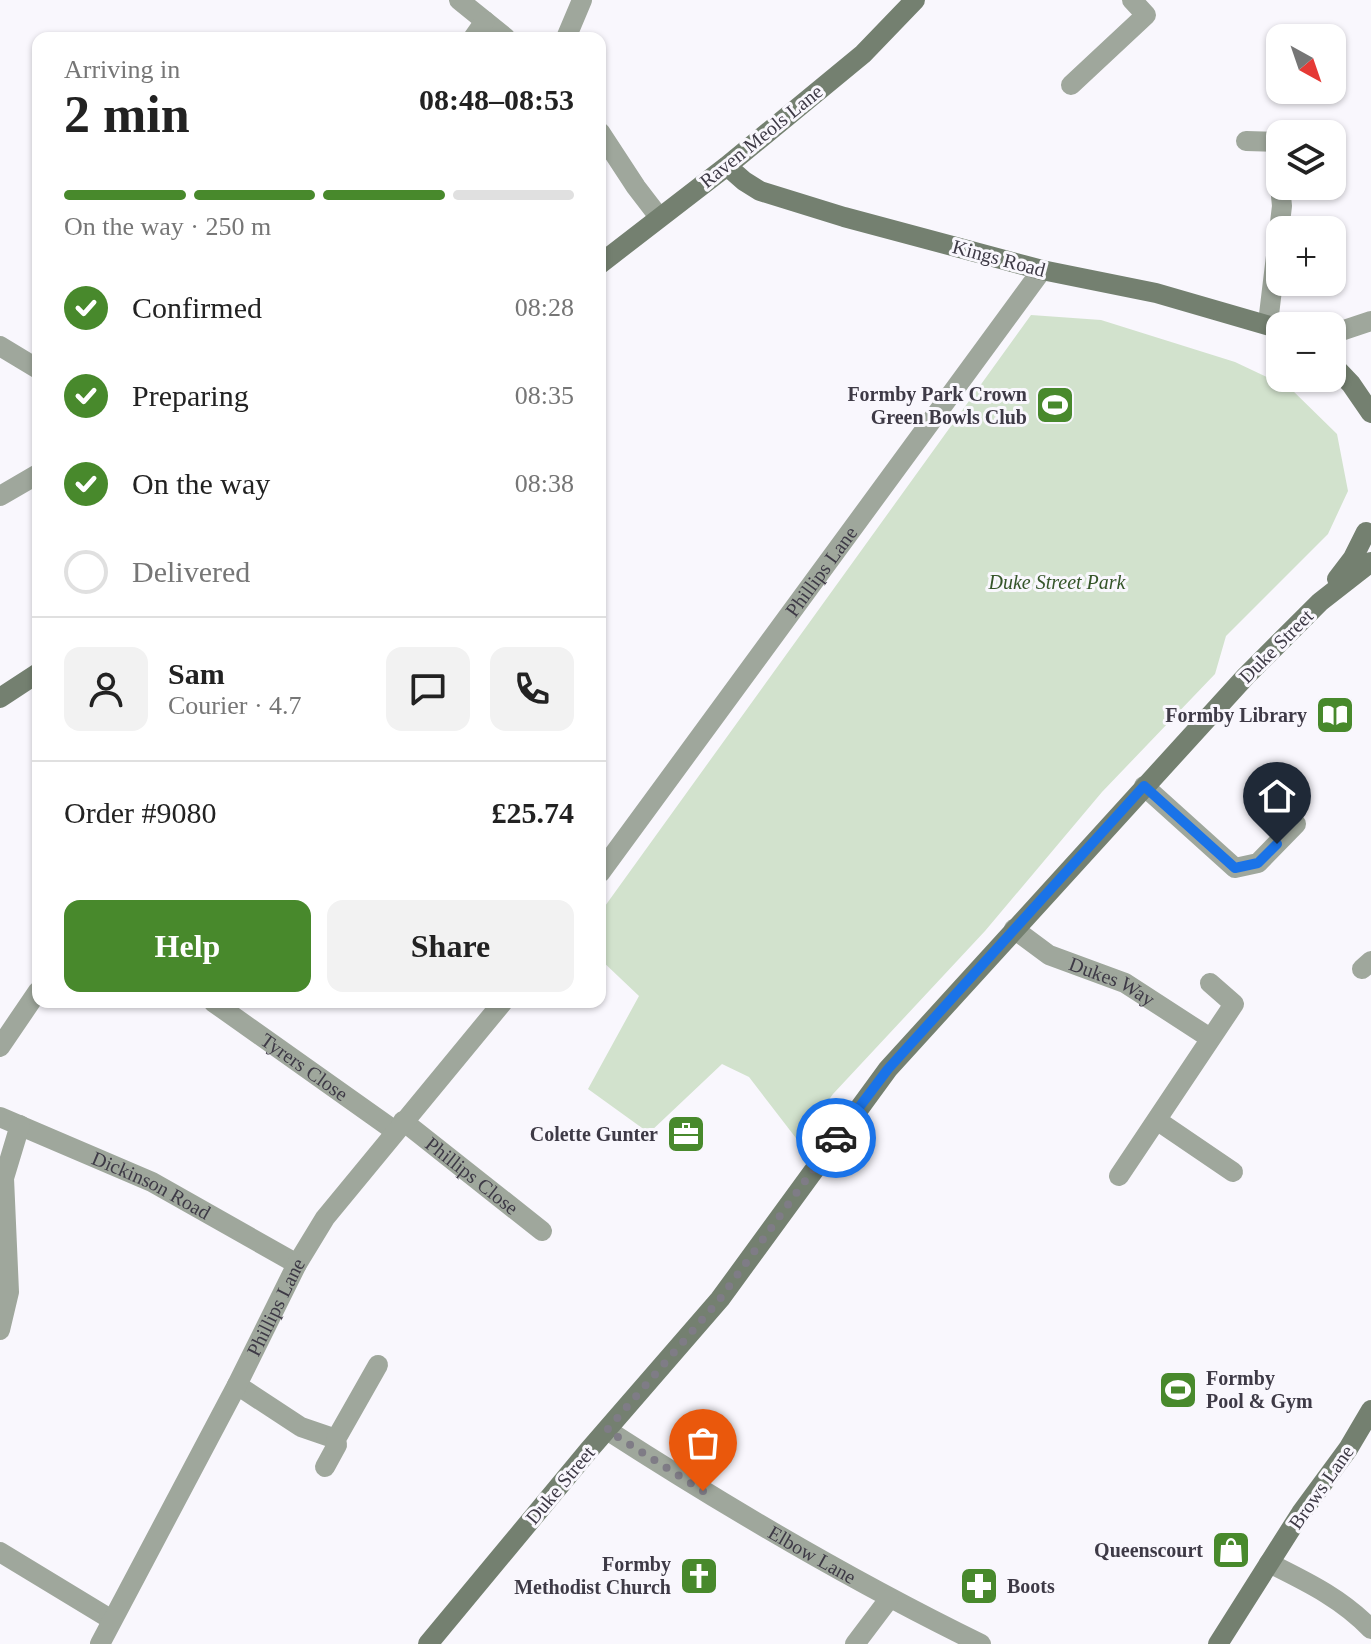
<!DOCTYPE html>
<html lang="en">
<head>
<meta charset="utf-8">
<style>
	body { margin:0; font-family:"Times New Roman",serif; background:#f2f2f2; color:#222; height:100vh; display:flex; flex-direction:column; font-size:30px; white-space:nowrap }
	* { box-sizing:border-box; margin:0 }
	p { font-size:26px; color:#767676 }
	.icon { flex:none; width:44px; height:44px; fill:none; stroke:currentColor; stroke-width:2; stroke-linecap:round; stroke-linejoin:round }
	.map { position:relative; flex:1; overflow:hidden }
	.drawer { position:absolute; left:32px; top:32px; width:574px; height:976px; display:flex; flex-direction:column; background:#fff; border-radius:16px; box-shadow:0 2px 6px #0004 }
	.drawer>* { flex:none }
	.needle { width:52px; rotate:140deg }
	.tools { position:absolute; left:1266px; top:24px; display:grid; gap:16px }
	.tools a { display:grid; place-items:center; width:80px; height:80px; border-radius:16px; background:#fff; box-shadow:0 2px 6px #0004; font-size:40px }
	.pin { position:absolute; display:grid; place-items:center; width:68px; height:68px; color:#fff; margin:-82px -34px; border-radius:50% 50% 50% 0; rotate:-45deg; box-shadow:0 0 8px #0007 }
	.pin .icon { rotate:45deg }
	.courier { position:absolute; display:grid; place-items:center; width:80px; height:80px; margin:-40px; border:6px solid #1a73e8; border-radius:50%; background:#fff; color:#222; box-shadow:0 2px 10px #0007 }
	.head em { font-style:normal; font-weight:600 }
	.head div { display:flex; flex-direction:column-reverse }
	.head { display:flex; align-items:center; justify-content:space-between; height:136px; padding:0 32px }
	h1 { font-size:52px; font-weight:600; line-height:60px }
	.bar { display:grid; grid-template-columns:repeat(4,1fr); gap:12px 8px; align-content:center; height:96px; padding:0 32px }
	.bar i { height:10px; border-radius:6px; background:#e0e0e0 }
	.bar .on { background:#48892c }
	.bar p { grid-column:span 4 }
	.line { display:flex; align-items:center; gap:20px; padding:0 32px; border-top:2px solid #e0e0e0 }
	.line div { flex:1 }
	.round { display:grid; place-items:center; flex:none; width:84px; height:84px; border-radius:16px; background:#f2f2f2 }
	ol { padding:0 32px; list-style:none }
	li { display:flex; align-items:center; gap:24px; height:88px }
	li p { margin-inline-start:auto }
	li .icon { padding:8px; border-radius:50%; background:#48892c; color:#fff; stroke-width:4 }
	li:last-child { color:#767676 }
	li i { width:44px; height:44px; border:4px solid #e0e0e0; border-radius:50% }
	.primary-button { display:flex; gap:16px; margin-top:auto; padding:16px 32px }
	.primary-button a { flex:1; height:92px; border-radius:16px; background:#48892c; color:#fff; font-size:32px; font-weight:600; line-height:92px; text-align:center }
	.primary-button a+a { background:#f2f2f2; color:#222 }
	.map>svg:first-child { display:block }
	.green { fill:#d2e2cd }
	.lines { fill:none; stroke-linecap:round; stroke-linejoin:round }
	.street { stroke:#9fa79c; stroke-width:20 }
	.secondary { stroke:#748070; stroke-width:20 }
	.done { stroke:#7f7c86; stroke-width:8; stroke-dasharray:0 14.4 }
	.route { stroke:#1a73e8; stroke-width:10 }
	.labels { text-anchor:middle; stroke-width:6; stroke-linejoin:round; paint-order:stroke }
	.street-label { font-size:20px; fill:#3e3a46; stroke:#f9f7fd }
	.poi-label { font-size:20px; font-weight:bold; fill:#3e3a46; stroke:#f9f7fd; text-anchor:end }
	.park-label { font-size:20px; font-style:italic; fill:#355529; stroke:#f9f7fd }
</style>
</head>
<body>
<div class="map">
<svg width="1371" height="1644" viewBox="0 0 1371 1644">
	<rect width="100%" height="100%" fill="#f9f7fd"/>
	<path class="green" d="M1031 315 1101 320 1235 362 1290 388 1337 434 1348 491 1328 534 1226 636 1215 674 1102 792 985 931 833 1094 799 1142 749 1077 722 1064 649 1133 588 1089 639 996 600 959V913Z"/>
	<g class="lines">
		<g class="street">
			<path d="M459 0 506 38"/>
			<path d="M473 38 485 21"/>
			<path d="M566 38 582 0"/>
			<path d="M1071 85 1146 15 1132 0"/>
			<path d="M600 132 636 187 659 217"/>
			<path d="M1246 141 1276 142 1280 185"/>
			<path d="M1268 323 1282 206 1280 186"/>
			<path d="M1332 334 1371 321"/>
			<path d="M0 346 38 369"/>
			<path d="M0 496 38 474"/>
			<path d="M1144 786 1235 868 1258 863 1296 824"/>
			<path id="s1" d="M600 873 1042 270"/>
			<path id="s2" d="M1014 929 1049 955 1125 983 1210 1038"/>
			<path d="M1362 969 1371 961"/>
			<path id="s3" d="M213 1002 395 1131"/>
			<path d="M0 1047 38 991"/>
			<path id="s4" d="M0 1117 152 1182 297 1264"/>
			<path id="s5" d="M403 1121 542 1231"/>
			<path d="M1158 1121 1233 1172"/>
			<path d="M1119 1176 1234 1004 1210 983"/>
			<path d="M0 1330 9 1292 4 1178 20 1125"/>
			<path d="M237 1385 301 1427 336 1439"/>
			<path id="s6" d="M607 1430C728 1508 852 1581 981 1644"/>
			<path d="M325 1467 337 1445 336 1439 378 1365"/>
			<path d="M0 1552 112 1620"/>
			<path d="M1269 1563C1307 1582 1341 1598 1371 1629"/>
			<path id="s7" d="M100 1644 237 1385 297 1264 325 1218 503 1002"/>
			<path d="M855 1644 889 1599"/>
		</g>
		<path class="secondary" d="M727 166 744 181 760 191 844 217 1042 270 1156 293 1280 329
			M600 264 727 166 863 54 915 0
			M1332 364 1351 384 1371 413
			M1337 579 1353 558 1366 532
			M0 698 38 673
			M428 1644 589 1450 720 1299 888 1069 1246 676 1320 602 1371 562
			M1218 1644 1301 1513 1348 1449 1371 1410"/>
	</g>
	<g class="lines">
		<path class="done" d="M703 1491 607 1430 720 1299 836 1138"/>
		<path class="route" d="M836 1138 888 1069 1144 786 1235 868 1258 863 1277 844"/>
	</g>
	<defs>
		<g id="stadium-square" transform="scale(2)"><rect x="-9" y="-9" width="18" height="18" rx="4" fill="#48892c" stroke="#f9f7fd"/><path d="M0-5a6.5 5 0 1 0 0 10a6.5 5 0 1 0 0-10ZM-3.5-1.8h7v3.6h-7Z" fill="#fff"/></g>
		<g id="library-square" transform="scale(2)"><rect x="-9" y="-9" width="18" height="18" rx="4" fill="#48892c" stroke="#f9f7fd"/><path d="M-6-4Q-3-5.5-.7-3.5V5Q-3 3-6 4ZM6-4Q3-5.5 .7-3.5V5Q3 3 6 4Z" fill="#fff"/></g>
		<g id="office-square" transform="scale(2)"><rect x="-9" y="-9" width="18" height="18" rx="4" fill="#48892c" stroke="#f9f7fd"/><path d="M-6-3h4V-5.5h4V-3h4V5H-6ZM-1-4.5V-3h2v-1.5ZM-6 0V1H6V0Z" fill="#fff"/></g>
		<g id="shop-square" transform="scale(2)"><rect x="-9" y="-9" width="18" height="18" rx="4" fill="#48892c" stroke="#f9f7fd"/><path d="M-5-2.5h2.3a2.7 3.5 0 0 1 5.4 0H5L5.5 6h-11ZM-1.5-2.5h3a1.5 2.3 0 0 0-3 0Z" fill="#fff"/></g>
		<g id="church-square" transform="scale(2)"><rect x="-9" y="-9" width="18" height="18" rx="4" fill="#48892c" stroke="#f9f7fd"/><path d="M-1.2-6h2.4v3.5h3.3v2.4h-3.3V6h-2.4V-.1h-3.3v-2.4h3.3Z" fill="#fff"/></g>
		<g id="pharmacy-square" transform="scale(2)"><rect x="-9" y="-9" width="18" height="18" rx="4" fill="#48892c" stroke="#f9f7fd"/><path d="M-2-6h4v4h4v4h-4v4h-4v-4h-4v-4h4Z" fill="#fff"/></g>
	</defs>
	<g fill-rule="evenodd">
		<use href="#stadium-square" x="1055" y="405"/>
		<use href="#library-square" x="1335" y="715"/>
		<use href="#office-square" x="686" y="1134"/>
		<use href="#stadium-square" x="1178" y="1390"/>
		<use href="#shop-square" x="1231" y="1550"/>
		<use href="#church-square" x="699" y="1576"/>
		<use href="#pharmacy-square" x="979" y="1586"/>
	</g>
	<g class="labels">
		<g class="street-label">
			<text transform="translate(761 136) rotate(-39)" y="7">Raven Meols Lane</text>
			<text transform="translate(999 258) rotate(15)" y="7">Kings Road</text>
			<text dy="7" stroke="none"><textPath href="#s1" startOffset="374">Phillips Lane</textPath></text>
			<text transform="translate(1276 646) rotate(-45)" y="7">Duke Street</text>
			<text dy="7" stroke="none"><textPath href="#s2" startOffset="112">Dukes Way</textPath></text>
			<text dy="7" stroke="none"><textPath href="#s3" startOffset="112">Tyrers Close</textPath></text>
			<text dy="7" stroke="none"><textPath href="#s5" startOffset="88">Phillips Close</textPath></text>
			<text dy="7" stroke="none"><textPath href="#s4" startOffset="166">Dickinson Road</textPath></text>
			<text dy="7" stroke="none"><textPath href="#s7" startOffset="380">Phillips Lane</textPath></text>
			<text transform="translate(560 1485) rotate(-50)" y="7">Duke Street</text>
			<text transform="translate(1321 1487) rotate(-55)" y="7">Brows Lane</text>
			<text dy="7" stroke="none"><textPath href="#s6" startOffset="240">Elbow Lane</textPath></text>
		</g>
		<g class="poi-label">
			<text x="1027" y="401">Formby Park Crown<tspan x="1027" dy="23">Green Bowls Club</tspan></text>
			<text x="1307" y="722">Formby Library</text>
			<text x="658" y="1141">Colette Gunter</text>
			<text x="1206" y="1385" text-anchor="start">Formby<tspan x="1206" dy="23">Pool &amp; Gym</tspan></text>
			<text x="1203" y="1557">Queenscourt</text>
			<text x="671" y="1571">Formby<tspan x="671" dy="23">Methodist Church</tspan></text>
			<text x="1007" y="1593" text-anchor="start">Boots</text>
		</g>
		<g class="park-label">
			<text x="1057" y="589">Duke Street Park</text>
		</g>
	</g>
</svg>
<div class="tools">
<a><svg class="needle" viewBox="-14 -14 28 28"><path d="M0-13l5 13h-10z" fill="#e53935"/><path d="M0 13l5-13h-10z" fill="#767676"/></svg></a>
<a><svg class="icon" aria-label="layers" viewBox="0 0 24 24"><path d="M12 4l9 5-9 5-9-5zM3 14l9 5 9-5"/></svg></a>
<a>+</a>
<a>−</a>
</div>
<div class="pin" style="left:703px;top:1491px;background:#ea580c"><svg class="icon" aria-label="bag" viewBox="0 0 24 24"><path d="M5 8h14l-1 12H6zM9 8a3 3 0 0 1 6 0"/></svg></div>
<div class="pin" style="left:1277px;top:844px;background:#1f2937"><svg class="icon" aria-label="home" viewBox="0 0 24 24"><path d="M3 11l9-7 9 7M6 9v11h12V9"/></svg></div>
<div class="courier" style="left:836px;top:1138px"><svg class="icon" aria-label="car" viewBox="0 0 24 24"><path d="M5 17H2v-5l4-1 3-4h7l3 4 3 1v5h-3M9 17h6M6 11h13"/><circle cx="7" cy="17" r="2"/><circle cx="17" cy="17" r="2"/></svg></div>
<section class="drawer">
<div class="head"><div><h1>2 min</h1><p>Arriving in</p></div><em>08:48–08:53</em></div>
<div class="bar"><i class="on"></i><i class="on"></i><i class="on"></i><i></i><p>On the way · 250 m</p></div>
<ol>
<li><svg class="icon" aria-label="check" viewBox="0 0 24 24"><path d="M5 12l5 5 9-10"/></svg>Confirmed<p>08:28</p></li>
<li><svg class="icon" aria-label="check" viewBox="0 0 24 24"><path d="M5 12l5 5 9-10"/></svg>Preparing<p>08:35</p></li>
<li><svg class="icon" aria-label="check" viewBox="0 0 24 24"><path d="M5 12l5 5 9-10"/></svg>On the way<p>08:38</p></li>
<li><i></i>Delivered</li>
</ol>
<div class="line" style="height:144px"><a class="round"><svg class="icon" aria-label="person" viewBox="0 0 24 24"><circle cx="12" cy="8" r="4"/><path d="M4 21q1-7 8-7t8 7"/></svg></a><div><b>Sam</b><p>Courier · 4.7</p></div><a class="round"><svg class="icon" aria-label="chat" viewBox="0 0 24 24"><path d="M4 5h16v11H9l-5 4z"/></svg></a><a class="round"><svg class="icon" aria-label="phone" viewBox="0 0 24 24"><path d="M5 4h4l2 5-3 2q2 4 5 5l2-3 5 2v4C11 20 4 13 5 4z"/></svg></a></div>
<div class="line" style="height:104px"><div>Order #9080</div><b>£25.74</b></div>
<div class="primary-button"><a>Help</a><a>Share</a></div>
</section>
</div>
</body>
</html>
